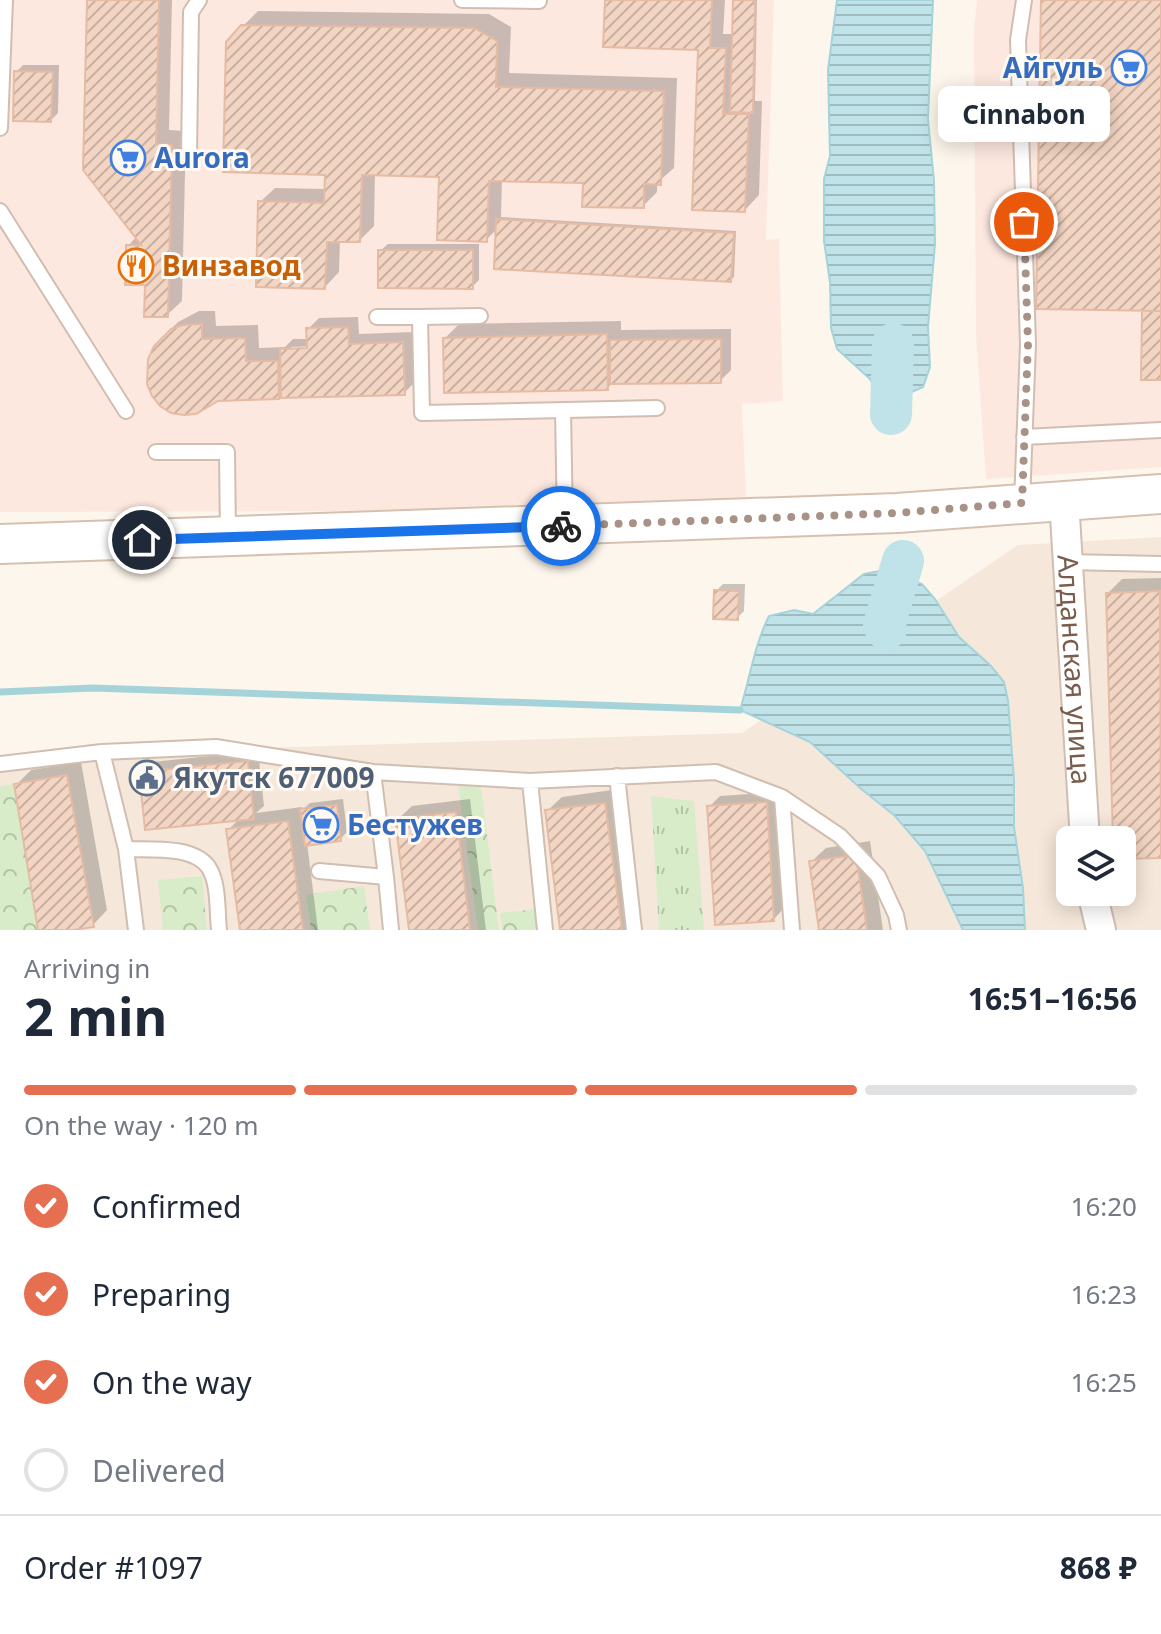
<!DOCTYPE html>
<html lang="en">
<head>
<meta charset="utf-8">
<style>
	body { margin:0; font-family:"Noto Sans",sans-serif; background:#f6f6f7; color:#1f2937; height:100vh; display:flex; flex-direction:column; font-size:30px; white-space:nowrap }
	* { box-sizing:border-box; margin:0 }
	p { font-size:26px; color:#747a83 }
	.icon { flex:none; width:44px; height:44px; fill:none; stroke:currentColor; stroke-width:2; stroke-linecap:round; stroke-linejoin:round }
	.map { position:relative; height:930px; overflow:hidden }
	.panel { display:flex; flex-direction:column; background:#fff; flex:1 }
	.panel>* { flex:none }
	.controls { position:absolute; left:1056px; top:826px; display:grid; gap:16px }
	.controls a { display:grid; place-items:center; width:80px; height:80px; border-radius:12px; background:#fff; box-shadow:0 4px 20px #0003; font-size:40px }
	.pin { position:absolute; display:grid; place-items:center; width:68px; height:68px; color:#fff; margin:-34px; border:4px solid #fff; border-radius:50%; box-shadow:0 2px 8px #0007 }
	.courier { position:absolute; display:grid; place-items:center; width:80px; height:80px; margin:-40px; border:6px solid #1a73e8; border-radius:50%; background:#fff; color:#222; box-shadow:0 2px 10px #0007 }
	.bubble { position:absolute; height:56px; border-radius:12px; background:#fff; box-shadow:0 4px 20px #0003; font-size:26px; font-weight:700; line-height:56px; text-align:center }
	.summary em { font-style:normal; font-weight:700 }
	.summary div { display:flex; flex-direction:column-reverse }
	.summary { display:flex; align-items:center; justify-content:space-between; height:136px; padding:0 24px }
	h1 { font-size:52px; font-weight:700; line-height:60px }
	.bar { display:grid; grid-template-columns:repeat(4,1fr); gap:12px 8px; align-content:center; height:96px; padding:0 24px }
	.bar i { height:10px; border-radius:6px; background:#e0e1e3 }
	.bar .current { background:#e76f51 }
	.bar p { grid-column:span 4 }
	.line { display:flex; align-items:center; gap:20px; padding:0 24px; border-top:2px solid #e0e1e3 }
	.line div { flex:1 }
	ol { padding:0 24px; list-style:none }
	li { display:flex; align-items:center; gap:24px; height:88px }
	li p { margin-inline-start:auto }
	li .icon { padding:8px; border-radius:50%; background:#e76f51; color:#fff; stroke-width:4 }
	li:last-child { color:#747a83 }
	li i { width:44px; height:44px; border:4px solid #e0e1e3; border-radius:50% }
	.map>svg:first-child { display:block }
	.residential { fill:#f5e8da; fill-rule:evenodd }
	.commercial { fill:#fde8e0 }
	.grass { fill:url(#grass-tufts) }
	.forest { fill:url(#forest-crowns) }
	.water { fill:url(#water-rules); stroke:#a5d3da; stroke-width:2 }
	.shadow { fill:#0003; fill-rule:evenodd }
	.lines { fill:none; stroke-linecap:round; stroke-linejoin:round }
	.stream { stroke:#a5d3da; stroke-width:7 }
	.river { stroke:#bfe3e8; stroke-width:42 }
	.building { fill:url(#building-hatch); stroke:#e6bba3; stroke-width:2 }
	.lane-casing { stroke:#d1beb0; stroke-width:18 }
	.street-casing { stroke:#d1beb0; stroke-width:32 }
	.secondary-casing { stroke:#d6c0b0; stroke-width:42 }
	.lane { stroke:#fff; stroke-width:14 }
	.street { stroke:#fff; stroke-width:28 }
	.secondary { stroke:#fff; stroke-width:38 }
	.done { stroke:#a89285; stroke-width:8; stroke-dasharray:0 14.4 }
	.route { stroke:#1a73e8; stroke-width:10 }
	.labels { text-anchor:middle; stroke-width:6; stroke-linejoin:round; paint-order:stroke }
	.shop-label { font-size:28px; font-weight:bold; fill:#366cbe; stroke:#fffaf3; text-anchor:start }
	.food-label { font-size:28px; font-weight:bold; fill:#c56008; stroke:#fffaf3; text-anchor:start }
	.street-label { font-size:28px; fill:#7a5c4d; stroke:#fffaf3 }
	.service-label { font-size:28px; font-weight:bold; fill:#4e5e75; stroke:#fffaf3; text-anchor:start }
</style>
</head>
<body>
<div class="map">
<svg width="1161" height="930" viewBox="0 0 1161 930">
	<defs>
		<pattern id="grass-tufts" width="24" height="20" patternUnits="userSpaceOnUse" patternTransform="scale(2)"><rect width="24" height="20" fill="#d8ecc9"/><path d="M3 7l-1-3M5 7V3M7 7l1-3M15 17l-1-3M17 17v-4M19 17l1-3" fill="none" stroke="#b4c2a5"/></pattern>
		<pattern id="forest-crowns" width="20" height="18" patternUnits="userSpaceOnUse" patternTransform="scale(2)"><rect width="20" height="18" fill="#d8ecc9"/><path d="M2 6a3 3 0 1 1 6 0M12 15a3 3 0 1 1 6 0" fill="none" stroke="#b4c2a5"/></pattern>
		<pattern id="water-rules" width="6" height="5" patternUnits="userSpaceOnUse" patternTransform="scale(2)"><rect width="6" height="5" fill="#bfe3e8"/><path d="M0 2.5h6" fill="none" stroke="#a0bbbe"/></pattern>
		<pattern id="building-hatch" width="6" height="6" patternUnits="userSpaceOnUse" patternTransform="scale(2)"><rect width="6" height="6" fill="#f3d5c3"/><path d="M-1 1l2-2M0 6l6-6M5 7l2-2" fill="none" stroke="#cab0a1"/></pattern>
	</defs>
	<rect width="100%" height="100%" fill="#fdf6ec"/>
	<path class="residential" d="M1161 537V930H0V756L742 733 1018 545ZM1070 840H1122V892H1070Z"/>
	<path class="commercial" d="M0 0H774L766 240 779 239 783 401 742 404 746 497 343 511 0 512Z
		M977 0H1161V467L986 479 976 336 974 30Z"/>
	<path class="grass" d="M651 796 694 801 704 930H659Z"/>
	<path class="forest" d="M14 784 38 930H0V786Z
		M458 784 481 786 499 930H478Z
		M202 876 207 930H163L158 880Z
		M364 886 370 930H311L306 895Z
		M537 909 539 930H502L500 913Z"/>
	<path class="water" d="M837 0H933L928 119 934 181 935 244 928 327 930 367 923 387 883 405 870 379 837 349 831 328 830 282 824 241V179L830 156 828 70Z
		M885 570 922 584 935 599 959 637 991 666 1004 682 1008 701 1014 780V827L1023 888 1025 930H963L925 851 895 816 860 788 810 742 740 710C750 678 754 646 769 616L794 610 813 614 864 574Z"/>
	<path class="shadow" d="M89 0H172L169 130 186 131 182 301 167 315 128 246 137 236Z
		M607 0H725L723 34H734L735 0H757L755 101H762L759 195 745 210 700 49Z
		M258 11 489 14 511 27 509 73 677 78 674 168 657 183V192L643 206 585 181 502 179 501 217 736 231 734 277 731 280 498 228 487 239 441 175 375 173 374 226 360 240H340L339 272 325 287 260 202 275 188 327 189V173L243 26Z
		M23 65H59L58 113 51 120 16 72Z
		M388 244H479V280L472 287 380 251Z
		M199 311H215L216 326 258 325 259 348 285 347 293 339H309L308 329 319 318 358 317 359 334 413 332 415 382 404 393 283 392 278 397 150 359 163 337 178 322ZM317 346V350L291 351V347Z
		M621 321V330L731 329V370L720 381 613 382 608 388 445 338 459 324Z
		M1161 578V856L1122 857V840H1115L1108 593 1122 579Z
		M723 584H745L744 611 737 618 716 591Z
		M258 751 264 806 256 813 302 807V810L310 803 343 799 347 832 340 839 307 843 318 930H242L228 830 240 818 141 773 152 762Z
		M81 762 107 910 93 925 61 930H40L16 785 31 770Z
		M619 789 637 930H562L547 811 562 797Z
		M777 792 784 908 774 919 709 807 720 796Z
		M470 799 486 930H411L397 820 412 806Z
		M870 841 883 930H821L811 862 826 848Z"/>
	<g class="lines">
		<path class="stream" d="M0 692 93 688 740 710"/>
		<path class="river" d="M891 414 893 344
			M886 629 884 625 903 561"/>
	</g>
	<path class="building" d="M87 0H159L156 144 172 145 168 317H144L145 285H125L126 245H141L83 170Z
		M605 0H712L710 48H726L723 114H749L745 212 692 210 698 50 603 47Z
		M733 0H755L753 113 730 112Z
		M1041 0H1161V311L1036 309Z
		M241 25 474 28 497 41 496 87 664 91 661 185 644 184V208L582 207 583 183 489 181 487 242 437 240 439 177 362 175 360 242H327L325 289 256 287 258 201 324 203 325 175 223 172 226 42Z
		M14 71 53 72 51 122 13 121Z
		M496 219 734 233 731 282 494 269Z
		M378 250H473V289L378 288Z
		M1142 311H1161V380H1141Z
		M202 324V339L245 338 246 361H278L279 399 218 401 196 414 184 415 171 413 160 406 152 396 147 384 148 359 154 346 171 329 183 325Z
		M348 327 349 344 403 342 405 395 281 398 280 349 307 348 306 328Z
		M607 334 608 390 444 393 443 338Z
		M721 339V383L610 384V340Z
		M714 590 739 591 738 620 713 619Z
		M1160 591 1161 858 1122 859V840H1113L1106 593Z
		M248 761 254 819 145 830 139 772Z
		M67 775 94 927 73 930H38L14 784Z
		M767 802 774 921 715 925 707 806Z
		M605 803 622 930H560L545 810Z
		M337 805 341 841 305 846 300 809Z
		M456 812 470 930H409L395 819Z
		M288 821 303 930H240L226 829Z
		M856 855 867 930H819L809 861Z"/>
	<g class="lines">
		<g class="lane-casing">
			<path id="lane" d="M462 0 539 1
				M0 128 5 0
				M189 156 191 12 199 0
				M0 211 126 411
				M377 317H420L422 413 657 408
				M420 317 480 316
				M563 411 565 523
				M1024 437 1161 430
				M156 452H227L228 537
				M1022 503 1028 344 1018 40 1024 0
				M1066 562 1161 564
				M102 752 126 849 136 930
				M0 764 102 752 216 747 373 772 530 781 716 772 782 797 840 836 878 876 896 915 899 930
				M617 776 634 930
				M530 781 545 930
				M782 797 792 930
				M126 849C149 850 194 845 209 868 219 884 217 912 219 930
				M319 871 386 877 373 772
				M386 877 391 930"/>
		</g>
		<g class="street-casing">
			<g id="street">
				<path id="s1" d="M1064 500 1085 840"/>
				<path d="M1092 892 1101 930"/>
			</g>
		</g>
		<g class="secondary-casing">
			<path id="secondary" d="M0 544 897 513 1161 494"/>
		</g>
		<use href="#lane" class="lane"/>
		<use href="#street" class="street"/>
		<use href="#secondary" class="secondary"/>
	</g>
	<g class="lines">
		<path class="done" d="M561 526 897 513 1022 503 1028 344 1024 222"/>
		<path class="route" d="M142 540 561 526"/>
	</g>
	<defs>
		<g id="supermarket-ring" transform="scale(1.8)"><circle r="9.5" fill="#fffaf3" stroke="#3f7fe0" stroke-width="1.5"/><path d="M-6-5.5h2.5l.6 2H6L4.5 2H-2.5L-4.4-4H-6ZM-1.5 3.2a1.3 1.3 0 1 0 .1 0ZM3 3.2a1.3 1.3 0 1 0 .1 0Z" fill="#3f7fe0"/></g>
		<g id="restaurant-ring" transform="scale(1.8)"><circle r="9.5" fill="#fffaf3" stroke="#e8710a" stroke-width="1.5"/><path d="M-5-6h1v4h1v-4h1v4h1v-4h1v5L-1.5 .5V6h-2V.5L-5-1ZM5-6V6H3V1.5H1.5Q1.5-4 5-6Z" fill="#e8710a"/></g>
		<g id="civic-ring" transform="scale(1.8)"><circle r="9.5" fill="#fffaf3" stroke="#5c6f8a" stroke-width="1.5"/><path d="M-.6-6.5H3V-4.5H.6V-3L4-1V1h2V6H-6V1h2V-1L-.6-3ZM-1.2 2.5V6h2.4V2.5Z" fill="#5c6f8a"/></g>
	</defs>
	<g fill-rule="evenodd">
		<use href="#supermarket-ring" x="1129" y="68"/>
		<use href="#supermarket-ring" x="128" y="158"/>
		<use href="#restaurant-ring" x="136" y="266"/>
		<use href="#civic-ring" x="147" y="778"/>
		<use href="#supermarket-ring" x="321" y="825"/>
	</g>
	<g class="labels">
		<g class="shop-label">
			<text x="1103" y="78" text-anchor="end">Айгуль</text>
			<text x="154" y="168">Aurora</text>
			<text x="347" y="835">Бестужев</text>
		</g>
		<g class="food-label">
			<text x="162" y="276">Винзавод</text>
		</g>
		<g class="street-label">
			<text dy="10" stroke="none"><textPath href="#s1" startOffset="170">Алданская улица</textPath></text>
		</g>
		<g class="service-label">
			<text x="173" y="788">Якутск 677009</text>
		</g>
	</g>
</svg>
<div class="controls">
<a><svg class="icon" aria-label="layers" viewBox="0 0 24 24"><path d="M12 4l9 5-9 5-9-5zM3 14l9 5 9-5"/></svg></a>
</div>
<div class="pin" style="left:1024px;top:222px;background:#ea580c"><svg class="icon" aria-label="bag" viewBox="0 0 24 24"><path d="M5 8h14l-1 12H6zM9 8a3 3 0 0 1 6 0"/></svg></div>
<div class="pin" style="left:142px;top:540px;background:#1f2937"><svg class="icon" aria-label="home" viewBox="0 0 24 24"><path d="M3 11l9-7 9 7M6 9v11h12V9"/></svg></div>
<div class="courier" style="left:561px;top:526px"><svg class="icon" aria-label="bike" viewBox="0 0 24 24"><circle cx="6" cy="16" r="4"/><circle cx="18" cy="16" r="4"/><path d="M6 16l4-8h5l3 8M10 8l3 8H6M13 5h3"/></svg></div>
<div class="bubble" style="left:938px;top:86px;width:172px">Cinnabon</div>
</div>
<section class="panel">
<div class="summary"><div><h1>2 min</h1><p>Arriving in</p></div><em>16:51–16:56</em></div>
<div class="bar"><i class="current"></i><i class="current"></i><i class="current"></i><i></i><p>On the way · 120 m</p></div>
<ol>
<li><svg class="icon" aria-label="check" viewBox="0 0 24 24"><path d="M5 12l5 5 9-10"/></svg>Confirmed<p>16:20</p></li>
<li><svg class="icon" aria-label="check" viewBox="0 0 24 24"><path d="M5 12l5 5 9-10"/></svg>Preparing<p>16:23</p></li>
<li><svg class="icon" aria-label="check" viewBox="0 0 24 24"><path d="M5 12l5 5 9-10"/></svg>On the way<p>16:25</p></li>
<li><i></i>Delivered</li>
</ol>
<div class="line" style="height:104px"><div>Order #1097</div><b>868 ₽</b></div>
</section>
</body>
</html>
